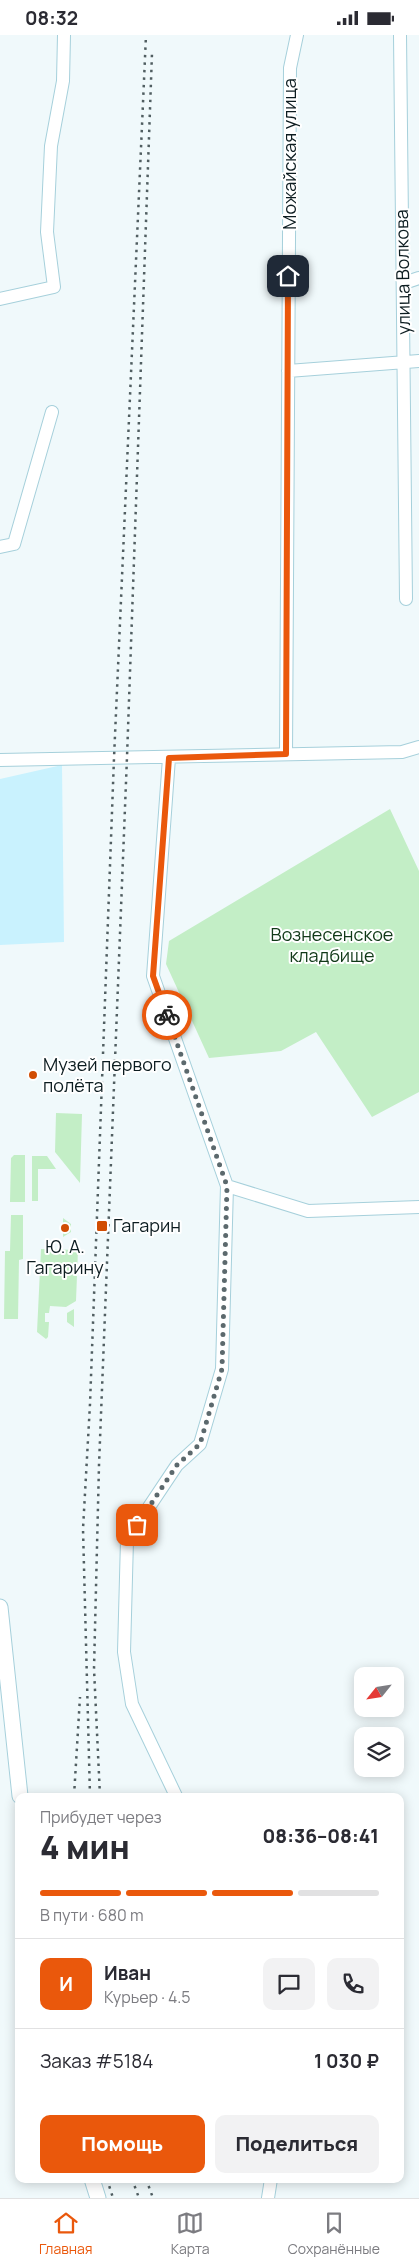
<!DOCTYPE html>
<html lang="ru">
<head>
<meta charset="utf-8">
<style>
	body { margin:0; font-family:Manrope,sans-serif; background:#f2f2f3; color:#2b2b33; height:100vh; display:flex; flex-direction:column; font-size:19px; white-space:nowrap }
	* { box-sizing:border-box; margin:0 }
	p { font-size:16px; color:#7c7c81 }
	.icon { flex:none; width:28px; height:28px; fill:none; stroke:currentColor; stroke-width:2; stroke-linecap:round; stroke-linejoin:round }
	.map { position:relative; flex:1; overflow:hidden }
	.details { position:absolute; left:15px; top:1758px; width:389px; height:390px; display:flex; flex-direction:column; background:#fff; border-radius:10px; box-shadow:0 2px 12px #0003 }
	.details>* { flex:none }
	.needle { width:32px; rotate:240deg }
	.tools { position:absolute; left:354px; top:1632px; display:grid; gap:10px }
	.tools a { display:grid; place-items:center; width:50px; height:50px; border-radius:10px; background:#fff; box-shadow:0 2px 12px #0003; font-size:25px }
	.pin { position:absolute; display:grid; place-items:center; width:42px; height:42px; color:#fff; margin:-21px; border-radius:10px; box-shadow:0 2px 8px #0006 }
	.courier { position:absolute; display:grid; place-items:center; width:50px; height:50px; margin:-25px; border:4px solid #ea580c; border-radius:50%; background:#fff; color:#222; box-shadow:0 1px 6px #0007 }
	.summary em { font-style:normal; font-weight:800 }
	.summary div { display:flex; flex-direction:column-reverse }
	.summary { display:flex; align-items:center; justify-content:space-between; height:85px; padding:0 25px }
	h1 { font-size:32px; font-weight:800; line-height:38px }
	.bar { display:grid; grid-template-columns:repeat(4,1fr); gap:8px 5px; align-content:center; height:60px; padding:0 25px }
	.bar i { height:6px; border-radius:4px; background:#e1e1e2 }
	.bar .selected { background:#ea580c }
	.bar p { grid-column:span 4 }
	.line { display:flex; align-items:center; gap:12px; padding:0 25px; border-top:1px solid #e1e1e2 }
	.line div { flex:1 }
	.round { display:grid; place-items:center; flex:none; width:52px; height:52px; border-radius:10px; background:#f2f2f3 }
	.primary-button { display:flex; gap:10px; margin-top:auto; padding:10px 25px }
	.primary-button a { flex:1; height:58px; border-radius:10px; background:#ea580c; color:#fff; font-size:20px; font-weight:800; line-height:58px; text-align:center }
	.primary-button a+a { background:#f2f2f3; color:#2b2b33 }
	.status { display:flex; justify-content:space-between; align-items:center; height:35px; padding:0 25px; background:#fff; direction:ltr }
	.status svg { height:14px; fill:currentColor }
	.tab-bar { display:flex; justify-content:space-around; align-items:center; height:70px; border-top:1px solid #e1e1e2; background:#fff; font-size:14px; color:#7c7c81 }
	.tab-bar a { display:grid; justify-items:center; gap:2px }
	.tab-bar .selected { color:#ea580c }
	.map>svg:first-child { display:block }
	.built { fill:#c9f2fe }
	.green { fill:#c3eec6 }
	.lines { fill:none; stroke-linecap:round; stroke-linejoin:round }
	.minor-casing { stroke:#a6d0db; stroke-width:14 }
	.major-casing { stroke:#a6d0db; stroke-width:17 }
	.minor { stroke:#fff; stroke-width:12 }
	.major { stroke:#fff; stroke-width:15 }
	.rail { stroke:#505e61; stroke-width:2.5; stroke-dasharray:2.5 5; stroke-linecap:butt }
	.done { stroke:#5c696d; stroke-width:5; stroke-dasharray:0 9 }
	.route { stroke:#ea580c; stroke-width:6 }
	.poi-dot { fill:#d14d03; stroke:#fff; stroke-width:2 }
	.labels { text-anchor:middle; stroke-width:4; stroke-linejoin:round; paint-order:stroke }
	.street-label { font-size:18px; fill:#0c1c20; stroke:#fff }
	.park-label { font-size:18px; fill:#113918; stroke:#fff }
	.poi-label { font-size:18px; fill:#0c1c20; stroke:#fff; text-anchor:start }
</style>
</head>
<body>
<div class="status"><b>08:32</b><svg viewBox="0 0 49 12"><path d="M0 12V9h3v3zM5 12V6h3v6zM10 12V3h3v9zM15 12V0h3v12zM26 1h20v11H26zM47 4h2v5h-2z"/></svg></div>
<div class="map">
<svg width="419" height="2163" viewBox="0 0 419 2163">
	<rect width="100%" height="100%" fill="#f0f9fb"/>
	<path class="built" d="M62 730 64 907 0 910V744Z"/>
	<path class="green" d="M390 774 419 836V1057L372 1082 316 997 281 1016 209 1023 166 929 169 906Z
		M56 1078 82 1079 80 1148 55 1117Z
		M14 1120H25V1167H10L11 1123Z
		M32 1121H47L56 1134H38V1166H32Z
		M11 1180H23V1224L19 1225 18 1284H4L5 1216H10Z
		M63 1183 71 1189V1197L63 1202Z
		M41 1214 78 1215 76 1266 66 1272 50 1271 49 1278H45V1287H49L48 1302 46 1304 37 1297Z
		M74 1274V1292L67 1287V1278Z"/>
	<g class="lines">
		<g class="minor-casing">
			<path id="minor" d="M400 0 406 564
				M404 248 419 243
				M0 264 54 252 47 197 51 111 63 46 64 0
				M288 336 419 326
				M0 512 14 509 52 377
				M286 719 290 33 297 0
				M169 723 153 941 227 1151 222 1334 200 1409 177 1430 127 1505 124 1617 132 1669 176 1761
				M0 725 402 717 419 712
				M227 1151 308 1176 419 1172
				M268 2163 271 2144"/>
		</g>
		<g class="major-casing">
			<path id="major" d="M0 1572 20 1761
				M92 2144 98 2163"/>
		</g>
		<use href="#minor" class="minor"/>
		<use href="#major" class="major"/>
		<path class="rail" d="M74 1761 80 1662
			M90 1761 83 1494 90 1369 114 723 146 0
			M100 1761 94 1634 99 1430 127 722 152 18
			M107 2144 113 2163
			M132 2144 139 2163
			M146 2144 153 2163"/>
	</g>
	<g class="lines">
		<path class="done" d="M137 1490 177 1430 200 1409 222 1334 227 1151 167 980"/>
		<path class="route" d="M167 980 153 941 169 723 286 719 288 241"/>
	</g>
	<g class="poi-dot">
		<circle cx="33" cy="1040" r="5"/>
		<rect x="96" y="1185" width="12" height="12" rx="2.5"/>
		<circle cx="65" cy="1193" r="5"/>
	</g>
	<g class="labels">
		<g class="street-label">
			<text transform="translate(290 119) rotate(-90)" y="6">Можайская улица</text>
			<text transform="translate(403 237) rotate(-91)" y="6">улица Волкова</text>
		</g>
		<g class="park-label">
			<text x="332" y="906">Вознесенское<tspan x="332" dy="21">кладбище</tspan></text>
		</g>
		<g class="poi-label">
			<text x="43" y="1036">Музей первого<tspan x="43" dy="21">полёта</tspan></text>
			<text x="113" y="1197">Гагарин</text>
			<text x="65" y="1218" text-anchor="middle">Ю. А.<tspan x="65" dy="21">Гагарину</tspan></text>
		</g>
	</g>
</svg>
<div class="tools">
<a><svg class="needle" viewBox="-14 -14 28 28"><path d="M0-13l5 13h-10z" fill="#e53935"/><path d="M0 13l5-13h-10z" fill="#7c7c81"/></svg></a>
<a><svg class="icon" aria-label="layers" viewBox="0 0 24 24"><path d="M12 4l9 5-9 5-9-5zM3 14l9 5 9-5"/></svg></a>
</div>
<div class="pin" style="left:137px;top:1490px;background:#ea580c"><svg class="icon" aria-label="bag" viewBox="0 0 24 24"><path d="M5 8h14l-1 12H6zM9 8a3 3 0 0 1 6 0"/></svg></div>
<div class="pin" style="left:288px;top:241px;background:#1f2937"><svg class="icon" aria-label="home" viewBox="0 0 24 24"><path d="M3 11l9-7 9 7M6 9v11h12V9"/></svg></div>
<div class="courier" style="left:167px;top:980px"><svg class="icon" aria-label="bike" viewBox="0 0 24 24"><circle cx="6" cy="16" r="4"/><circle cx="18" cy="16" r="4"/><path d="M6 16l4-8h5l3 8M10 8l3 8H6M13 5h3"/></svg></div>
<section class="details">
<div class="summary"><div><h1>4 мин</h1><p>Прибудет через</p></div><em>08:36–08:41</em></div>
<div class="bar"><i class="selected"></i><i class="selected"></i><i class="selected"></i><i></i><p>В пути · 680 m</p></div>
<div class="line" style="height:90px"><b class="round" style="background:#ea580c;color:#fff">И</b><div><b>Иван</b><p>Курьер · 4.5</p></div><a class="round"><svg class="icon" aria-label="chat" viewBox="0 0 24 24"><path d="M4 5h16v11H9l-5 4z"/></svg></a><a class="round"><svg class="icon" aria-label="phone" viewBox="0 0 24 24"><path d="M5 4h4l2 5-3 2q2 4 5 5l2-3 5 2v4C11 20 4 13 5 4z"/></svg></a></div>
<div class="line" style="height:65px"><div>Заказ #5184</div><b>1 030 ₽</b></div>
<div class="primary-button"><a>Помощь</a><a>Поделиться</a></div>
</section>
</div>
<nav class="tab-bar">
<a class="selected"><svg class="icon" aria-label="home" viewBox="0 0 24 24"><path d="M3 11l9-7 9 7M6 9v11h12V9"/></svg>Главная</a>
<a><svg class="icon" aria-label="map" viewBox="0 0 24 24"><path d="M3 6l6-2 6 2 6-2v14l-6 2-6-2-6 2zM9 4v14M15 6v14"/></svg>Карта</a>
<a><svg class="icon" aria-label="saved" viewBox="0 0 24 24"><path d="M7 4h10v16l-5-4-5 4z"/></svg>Сохранённые</a>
</nav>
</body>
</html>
